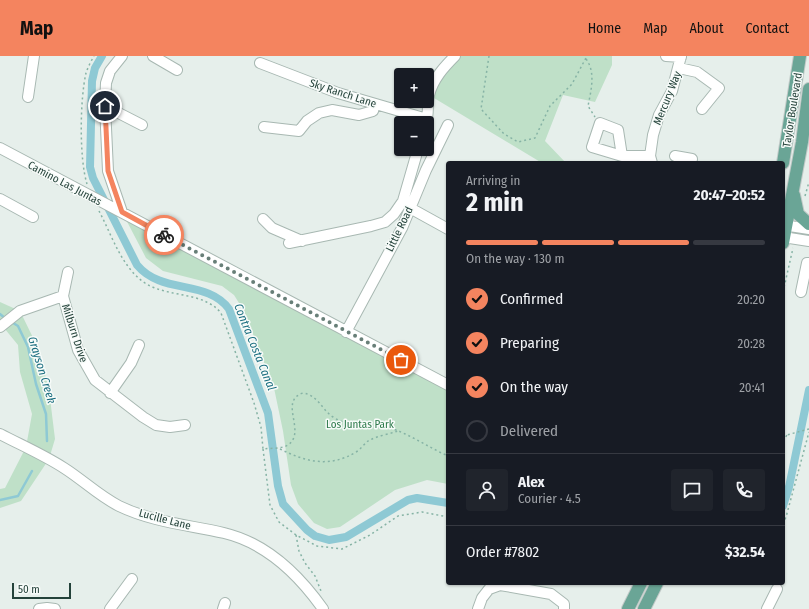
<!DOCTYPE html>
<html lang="en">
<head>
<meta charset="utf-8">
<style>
	body { margin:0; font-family:"Fira Sans Condensed",sans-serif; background:#20242c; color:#f1f3f6; height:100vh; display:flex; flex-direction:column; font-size:15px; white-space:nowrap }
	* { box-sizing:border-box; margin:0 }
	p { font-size:13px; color:#9ea1a6 }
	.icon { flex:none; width:22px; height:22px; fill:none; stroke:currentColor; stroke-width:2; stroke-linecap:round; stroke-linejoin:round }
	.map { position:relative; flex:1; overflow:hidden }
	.panel { position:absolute; left:446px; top:105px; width:339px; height:424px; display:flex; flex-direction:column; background:#171b24; border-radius:4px; box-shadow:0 1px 3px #0004 }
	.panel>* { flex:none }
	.tools { position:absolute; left:394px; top:12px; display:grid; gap:8px }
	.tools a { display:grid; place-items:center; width:40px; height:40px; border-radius:4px; background:#171b24; box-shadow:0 1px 3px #0004; font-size:20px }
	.scale { position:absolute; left:12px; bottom:10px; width:59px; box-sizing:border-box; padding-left:4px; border:2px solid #24423a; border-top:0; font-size:11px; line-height:14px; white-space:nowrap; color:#24423a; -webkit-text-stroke:3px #f7fbf9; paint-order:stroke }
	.pin { position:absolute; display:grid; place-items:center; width:34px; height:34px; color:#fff; margin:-17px; border:2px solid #fff; border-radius:50%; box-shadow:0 1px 4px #0007 }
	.courier { position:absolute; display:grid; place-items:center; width:40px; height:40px; margin:-20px; border:3px solid #f4845f; border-radius:50%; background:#fff; color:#222; box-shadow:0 1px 5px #0007 }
	.headline em { font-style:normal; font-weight:700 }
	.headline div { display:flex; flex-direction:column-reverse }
	.headline { display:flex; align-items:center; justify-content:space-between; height:68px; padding:0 20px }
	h1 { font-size:26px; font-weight:700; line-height:30px }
	.bar { display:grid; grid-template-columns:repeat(4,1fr); gap:6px 4px; align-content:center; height:48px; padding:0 20px }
	.bar i { height:5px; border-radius:3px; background:#363941 }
	.bar .on { background:#f4845f }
	.bar p { grid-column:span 4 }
	.line { display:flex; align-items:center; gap:10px; padding:0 20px; border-top:1px solid #363941 }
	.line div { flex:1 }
	.round { display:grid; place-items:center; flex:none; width:42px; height:42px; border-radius:4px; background:#20242c }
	ol { padding:0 20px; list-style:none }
	li { display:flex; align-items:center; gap:12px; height:44px }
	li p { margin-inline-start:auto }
	li .icon { padding:4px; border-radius:50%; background:#f4845f; color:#111; stroke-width:4 }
	li:last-child { color:#9ea1a6 }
	li i { width:22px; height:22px; border:2px solid #363941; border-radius:50% }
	header { display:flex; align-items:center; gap:24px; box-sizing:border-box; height:56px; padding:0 20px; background:#f4845f; color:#111 }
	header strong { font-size:19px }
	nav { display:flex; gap:22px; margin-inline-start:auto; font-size:14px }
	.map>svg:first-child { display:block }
	.green { fill:#bfe0c8 }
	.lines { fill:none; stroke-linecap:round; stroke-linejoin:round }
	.stream { stroke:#8ec9d4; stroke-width:2.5 }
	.canal { stroke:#8ec9d4; stroke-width:8 }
	.minor-casing { stroke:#a8b8b2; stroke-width:12 }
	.major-casing { stroke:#c2cac8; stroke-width:14 }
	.path { stroke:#86b3a5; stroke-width:1.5; stroke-dasharray:2 3; stroke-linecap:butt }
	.minor { stroke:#fff; stroke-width:10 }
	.major { stroke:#6aa596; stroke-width:12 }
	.done { stroke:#687f78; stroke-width:4; stroke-dasharray:0 7.2 }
	.route { stroke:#f4845f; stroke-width:5 }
	.labels { text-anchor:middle; stroke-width:3; stroke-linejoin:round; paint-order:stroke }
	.street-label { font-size:11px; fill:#24423a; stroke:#f7fbf9 }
	.park-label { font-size:11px; fill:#2d7a4b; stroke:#f7fbf9 }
	.water-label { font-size:12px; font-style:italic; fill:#1c6f80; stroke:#f7fbf9 }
</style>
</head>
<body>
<header>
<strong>Map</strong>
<nav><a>Home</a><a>Map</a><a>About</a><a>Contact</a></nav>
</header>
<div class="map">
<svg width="809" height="553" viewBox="0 0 809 553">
	<rect width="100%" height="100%" fill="#e6efeb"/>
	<path class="green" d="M455 0H612V9L595 46 563 39 545 85 566 107H542L429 39Z
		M122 156 448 329V428L427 424 395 434 340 471 327 473 314 467 298 448 291 429 283 375 274 332 244 255 234 239 222 230 163 215 146 202Z
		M0 246 20 255 39 294 49 334 55 383 49 403 21 445 0 452V433L5 432 26 391 32 358 20 316 18 289 0 267Z"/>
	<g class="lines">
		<path class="stream" d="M0 258 6 263
			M10 265 18 270 28 291 36 328 46 358 47 385
			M0 444 18 440 32 415"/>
		<path class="canal" d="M102 0 95 12 92 25 90 111 93 122 137 209C162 239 207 223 229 253L268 357 278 430 283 448 307 474 315 480 329 484 346 481 408 444 417 442 448 447
			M783 450 789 431 809 334"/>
		<g class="minor-casing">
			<path id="minor" d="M122 0 110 15 106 27 105 50 108 115 122 156
				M153 0 177 14
				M666 0 681 1
				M260 7 338 37 427 63
				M679 12 697 16 719 32 702 53
				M28 41 34 0
				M105 50 142 69
				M426 67C429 58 427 48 429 39 433 23 444 11 455 0
				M264 71 299 75 307 65 319 57 332 54 359 59 373 55 375 48
				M0 92 448 329
				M622 100 618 74 600 67 592 91 622 100H650
				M675 100 692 103 691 107
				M652 107 650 100 653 79 659 59 672 35 681 0
				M0 143 33 161
				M410 152 448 173
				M263 163 272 172 302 185
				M783 169 809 173
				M783 181 809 185
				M289 187 371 170 385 166 394 158 403 145 418 93
				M68 216 63 240 78 294 95 324 143 361 156 369 170 371 185 369
				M801 236 807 207H809
				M0 271 20 255 63 240
				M346 276 402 172 426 114 448 69
				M110 337 131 307 139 289
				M0 378C21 389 44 399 64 412 83 424 99 440 119 450 152 466 189 469 224 477 266 487 299 519 323 553
				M39 553 47 552 55 553
				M110 553 132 523
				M223 553 225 547
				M478 553 482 542 489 533 500 529 551 538 564 548V553
				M767 553 777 533"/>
		</g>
		<g class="major-casing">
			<path id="major" d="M783 107 800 0
				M794 139 798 158 809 168
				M783 187 802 86 809 33
				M628 553 641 527
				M644 553 657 527"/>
		</g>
		<path class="path" d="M489 0 481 53 504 78 518 86 535 82 550 50 572 28 587 0
			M586 3C596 16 591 35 588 50L595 61
			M87 128C79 102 80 43 86 17 88 11 91 5 94 0
			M805 140 809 126
			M99 155C112 179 121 211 145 227 168 242 203 235 221 257L254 347 261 371 263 393C271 392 281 393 288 389 307 376 278 345 303 337 318 339 322 354 333 361 353 374 375 367 396 374 414 381 430 392 448 400
			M783 236 793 192
			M783 380 809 373
			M783 385 787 379
			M263 393 270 449 279 466 296 479 317 490 342 493 370 479 398 460 422 456 448 461
			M280 393C306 406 330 412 356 396 361 393 364 388 368 385 377 380 389 378 398 375
			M783 468 786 461 809 376
			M296 479 299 495 305 507 315 520 321 535"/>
		<use href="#minor" class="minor"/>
		<use href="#major" class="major"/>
	</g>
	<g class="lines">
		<path class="done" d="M164 179 401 304"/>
		<path class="route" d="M105 50 108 115 122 156 164 179"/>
	</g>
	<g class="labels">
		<g class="street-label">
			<text transform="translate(343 37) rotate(18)" y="4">Sky Ranch Lane</text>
			<text transform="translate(667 42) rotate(-68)" y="4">Mercury Way</text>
			<text transform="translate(792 54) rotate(-81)" y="4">Taylor Boulevard</text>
			<text transform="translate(65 127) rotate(28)" y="4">Camino Las Juntas</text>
			<text transform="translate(399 173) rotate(-64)" y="4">Little Road</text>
			<text transform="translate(75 277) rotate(72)" y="4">Milburn Drive</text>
			<text transform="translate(165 463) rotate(15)" y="4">Lucille Lane</text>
		</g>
		<g class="park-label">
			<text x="360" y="372">Los Juntas Park</text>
		</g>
		<g class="water-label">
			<text transform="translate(255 291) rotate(68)" y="4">Contra Costa Canal</text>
			<text transform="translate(42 314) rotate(73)" y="4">Grayson Creek</text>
		</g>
	</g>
</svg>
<div class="tools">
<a>+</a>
<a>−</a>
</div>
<div class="scale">50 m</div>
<div class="pin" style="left:401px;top:304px;background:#ea580c"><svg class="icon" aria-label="bag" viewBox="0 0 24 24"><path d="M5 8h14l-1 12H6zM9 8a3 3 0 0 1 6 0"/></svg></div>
<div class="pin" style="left:105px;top:50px;background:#1f2937"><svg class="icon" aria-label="home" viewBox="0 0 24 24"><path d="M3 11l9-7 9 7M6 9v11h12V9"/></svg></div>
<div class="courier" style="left:164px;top:179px"><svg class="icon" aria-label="bike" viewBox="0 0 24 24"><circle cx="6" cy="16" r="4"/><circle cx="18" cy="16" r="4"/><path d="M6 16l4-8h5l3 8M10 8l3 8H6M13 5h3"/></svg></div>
<section class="panel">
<div class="headline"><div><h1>2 min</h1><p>Arriving in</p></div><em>20:47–20:52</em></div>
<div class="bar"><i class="on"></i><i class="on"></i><i class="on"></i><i></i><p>On the way · 130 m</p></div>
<ol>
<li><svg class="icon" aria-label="check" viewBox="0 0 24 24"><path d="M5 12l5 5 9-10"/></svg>Confirmed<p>20:20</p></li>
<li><svg class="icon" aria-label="check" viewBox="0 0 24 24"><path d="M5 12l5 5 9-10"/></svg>Preparing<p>20:28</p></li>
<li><svg class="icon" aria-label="check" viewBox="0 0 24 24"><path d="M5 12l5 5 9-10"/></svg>On the way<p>20:41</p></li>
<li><i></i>Delivered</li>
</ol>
<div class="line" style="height:72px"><a class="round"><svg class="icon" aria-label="person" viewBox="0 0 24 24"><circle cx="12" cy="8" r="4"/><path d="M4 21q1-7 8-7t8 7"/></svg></a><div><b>Alex</b><p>Courier · 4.5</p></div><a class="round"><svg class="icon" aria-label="chat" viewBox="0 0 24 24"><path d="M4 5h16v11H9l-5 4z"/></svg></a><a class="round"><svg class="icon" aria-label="phone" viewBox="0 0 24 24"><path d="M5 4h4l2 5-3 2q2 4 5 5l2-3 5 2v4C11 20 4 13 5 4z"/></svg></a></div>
<div class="line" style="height:52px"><div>Order #7802</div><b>$32.54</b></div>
</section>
</div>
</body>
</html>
